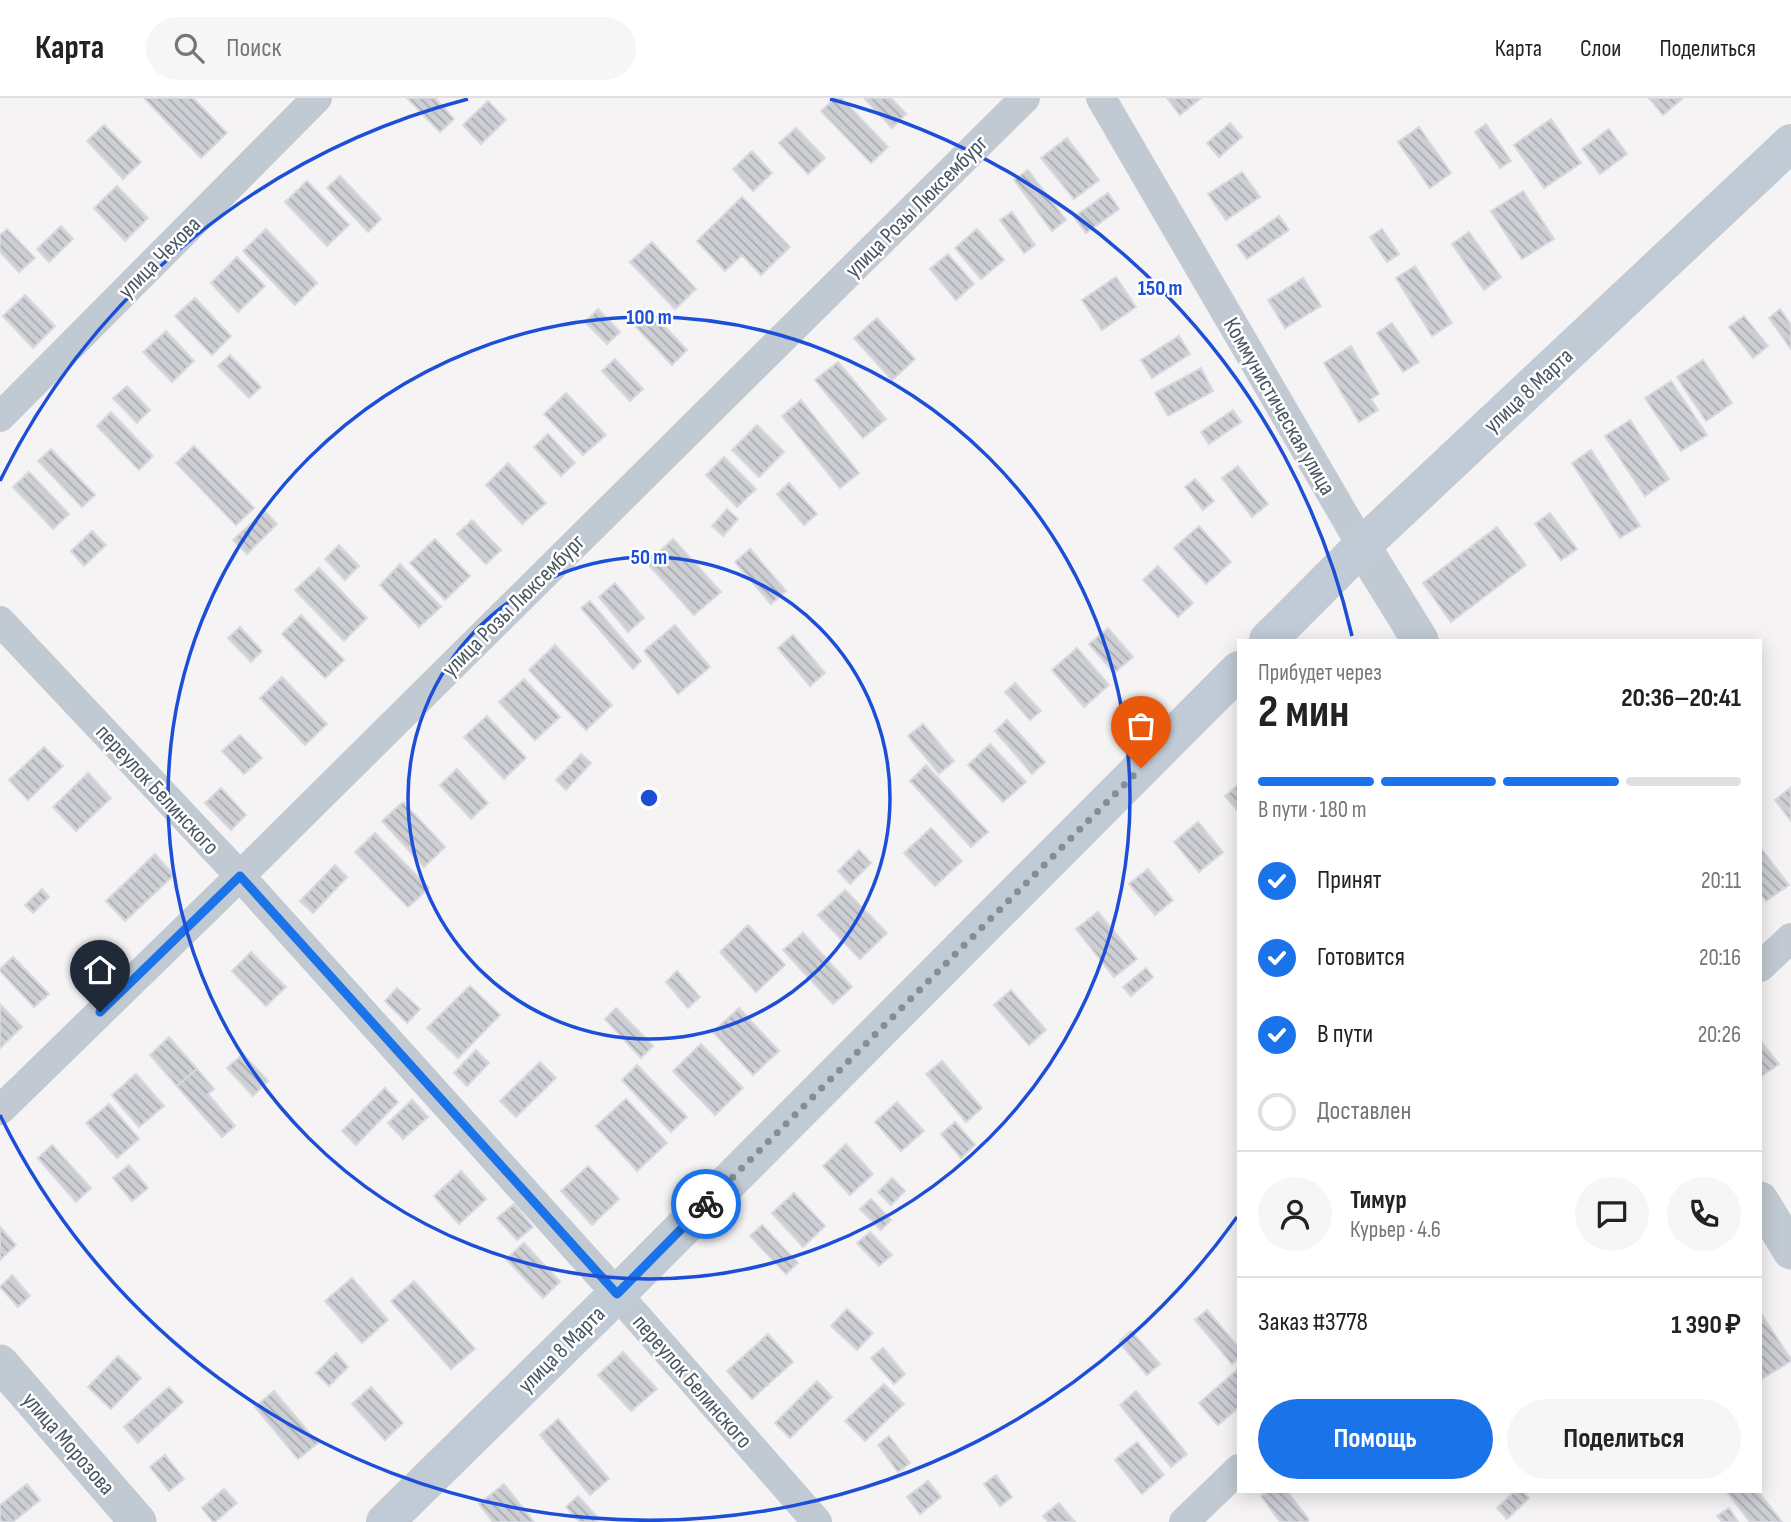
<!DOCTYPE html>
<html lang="ru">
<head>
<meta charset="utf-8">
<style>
	body { margin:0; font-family:"Sofia Sans Condensed",sans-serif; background:#f6f6f6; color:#222; height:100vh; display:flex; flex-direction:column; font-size:26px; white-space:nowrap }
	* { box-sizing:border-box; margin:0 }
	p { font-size:23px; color:#767676 }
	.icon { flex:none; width:38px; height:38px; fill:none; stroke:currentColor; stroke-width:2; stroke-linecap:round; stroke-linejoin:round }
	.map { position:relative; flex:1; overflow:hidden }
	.side { position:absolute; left:1237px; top:541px; width:525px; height:854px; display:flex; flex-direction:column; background:#fff; border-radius:0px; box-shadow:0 4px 18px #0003 }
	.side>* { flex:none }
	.pin { position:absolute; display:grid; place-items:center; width:60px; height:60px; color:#fff; margin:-72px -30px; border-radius:50% 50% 50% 0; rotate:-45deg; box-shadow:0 0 7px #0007 }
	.pin .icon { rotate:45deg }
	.courier { position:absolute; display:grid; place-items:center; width:70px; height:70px; margin:-35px; border:5px solid #1a73e8; border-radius:50%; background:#fff; color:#222; box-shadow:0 2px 9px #0007 }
	.headline em { font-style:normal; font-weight:700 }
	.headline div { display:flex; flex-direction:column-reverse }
	.headline { display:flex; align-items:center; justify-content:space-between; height:119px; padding:0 21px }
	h1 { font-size:46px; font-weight:700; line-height:52px }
	.bar { display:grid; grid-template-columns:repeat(4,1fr); gap:10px 7px; align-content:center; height:84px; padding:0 21px }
	.bar i { height:9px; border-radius:5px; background:#e0e0e0 }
	.bar .active { background:#1a73e8 }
	.bar p { grid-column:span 4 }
	.line { display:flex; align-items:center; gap:18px; padding:0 21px; border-top:2px solid #e0e0e0 }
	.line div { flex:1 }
	.round { display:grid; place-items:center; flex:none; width:74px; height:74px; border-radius:37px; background:#f6f6f6 }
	ol { padding:0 21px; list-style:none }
	li { display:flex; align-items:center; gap:21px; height:77px }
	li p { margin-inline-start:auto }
	li .icon { padding:7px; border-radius:50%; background:#1a73e8; color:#fff; stroke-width:4 }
	li:last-child { color:#767676 }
	li i { width:38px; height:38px; border:4px solid #e0e0e0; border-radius:50% }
	.primary-button { display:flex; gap:14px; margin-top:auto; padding:14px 21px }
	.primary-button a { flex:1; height:80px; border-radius:42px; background:#1a73e8; color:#fff; font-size:28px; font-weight:700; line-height:80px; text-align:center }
	.primary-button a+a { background:#f6f6f6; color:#222 }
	header { display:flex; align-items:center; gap:42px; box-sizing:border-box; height:98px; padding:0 35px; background:#fff; border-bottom:2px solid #e0e0e0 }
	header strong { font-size:33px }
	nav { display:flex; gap:38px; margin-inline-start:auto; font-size:24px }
	.search { width:490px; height:63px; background:#f6f6f6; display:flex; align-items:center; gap:18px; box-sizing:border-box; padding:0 24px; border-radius:38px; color:#767676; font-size:26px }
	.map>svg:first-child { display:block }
	.building { fill:url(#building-back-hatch); stroke:#d7d9de; stroke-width:2 }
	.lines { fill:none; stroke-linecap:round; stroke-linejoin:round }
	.minor { stroke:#c1cad2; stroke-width:30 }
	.tertiary { stroke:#c1cad2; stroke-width:37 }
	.secondary { stroke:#c1cbd6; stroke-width:38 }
	.done { stroke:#868d94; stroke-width:7; stroke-dasharray:0 12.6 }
	.route { stroke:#1a73e8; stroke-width:9 }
	.ring { fill:none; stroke:#1d4ed8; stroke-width:3.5 }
	.labels { text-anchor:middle; stroke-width:5; stroke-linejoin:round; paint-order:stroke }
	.street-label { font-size:23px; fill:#4a5661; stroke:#fff }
	.centre { fill:#1d4ed8; stroke:#fff; stroke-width:3.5 }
	.ring-label { font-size:21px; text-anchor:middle; font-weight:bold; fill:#1d4ed8; stroke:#fff; stroke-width:5; stroke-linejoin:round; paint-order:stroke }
</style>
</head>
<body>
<header>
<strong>Карта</strong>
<div class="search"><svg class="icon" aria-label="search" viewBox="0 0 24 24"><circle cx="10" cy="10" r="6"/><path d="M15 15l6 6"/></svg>Поиск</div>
<nav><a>Карта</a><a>Слои</a><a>Поделиться</a></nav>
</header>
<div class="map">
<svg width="1791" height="1424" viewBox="0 0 1791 1424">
	<defs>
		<pattern id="building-back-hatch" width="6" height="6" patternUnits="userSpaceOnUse" patternTransform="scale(1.75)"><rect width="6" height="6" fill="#cdcfd5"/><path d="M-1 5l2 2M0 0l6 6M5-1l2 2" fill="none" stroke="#a8abb0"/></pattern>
	</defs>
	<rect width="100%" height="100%" fill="#f5f3f3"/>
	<path class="building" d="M144 0H193L227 35 201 60Z
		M407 0H435L454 21 440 34Z
		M835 0H841L888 49 871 65 821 13Z
		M864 0H891L906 16 892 30Z
		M1167 0H1201L1180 17Z
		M1649 0H1682V1L1663 17Z
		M488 3 506 22 481 46 463 27Z
		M1551 21 1581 65 1544 90 1514 47Z
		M1230 25 1242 39 1219 59 1207 45Z
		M1486 26 1511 63 1500 70 1475 34Z
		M104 27 141 64 123 81 87 43Z
		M1419 29 1451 75 1430 90 1398 44Z
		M796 30 825 60 808 76 779 45Z
		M1609 31 1627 56 1600 76 1582 51Z
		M1067 40 1099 82 1074 101 1041 60Z
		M752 53 772 75 753 93 733 71Z
		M1028 72 1066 122 1052 133 1014 82Z
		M1242 74 1260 99 1226 122 1208 96Z
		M340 78 381 121 368 134 327 90Z
		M307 83 349 127 327 148 285 104Z
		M117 88 148 120 125 143 94 110Z
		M1523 93 1554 141 1522 161 1491 113Z
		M1108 95 1119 111 1086 135 1074 119Z
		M742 99 790 149 761 177 742 157 725 173 697 143Z
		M1012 114 1035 147 1024 155 1000 122Z
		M1279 118 1289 132 1247 161 1237 147Z
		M61 128 73 141 49 164 37 151Z
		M7 131 35 160 19 174 0 154V137Z
		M266 131 317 185 295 207 243 153Z
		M977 131 1004 162 981 181 955 150Z
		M1382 131 1399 156 1387 164 1370 139Z
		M1469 134 1501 179 1484 192 1452 146Z
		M652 144 696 191 675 211 630 164Z
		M948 156 974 186 956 202 930 171Z
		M237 159 265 188 238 214 211 185Z
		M1415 168 1452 225 1432 238 1396 180Z
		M1116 179 1136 209 1102 232 1082 202Z
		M1303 180 1321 208 1285 230 1268 202Z
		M25 197 55 228 33 250 3 218Z
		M195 200 231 238 212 257 175 218Z
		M598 211 620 234 607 246 585 224Z
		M1780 211 1791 227V251L1769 220Z
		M651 214 687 252 672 267 636 229Z
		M1744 218 1768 248 1753 260 1729 229Z
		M877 220 915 261 892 282 854 240Z
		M1392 225 1419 264 1403 274 1377 235Z
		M166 233 194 263 172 284 143 254Z
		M1179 238 1190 256 1152 280 1141 262Z
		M1351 248 1379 296 1371 301 1378 312 1359 324 1324 265Z
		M230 257 261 289 249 300 218 268Z
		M615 261 643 291 630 303 602 273Z
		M1703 262 1732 305 1706 323 1677 279Z
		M838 264 886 321 863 340 815 282Z
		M1201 270 1213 293 1168 318 1155 295Z
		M1671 283 1707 337 1681 353 1645 300Z
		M127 288 150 312 137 325 113 300Z
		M566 295 606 337 583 357 544 316Z
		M801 302 859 375 840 390 782 318Z
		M1233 312 1241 324 1209 346 1201 334Z
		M111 314 153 358 139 372 97 328Z
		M1630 322 1669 381 1645 398 1605 338Z
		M757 327 784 354 759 379 732 352Z
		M548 336 575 365 561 378 534 349Z
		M194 348 254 410 236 427 176 365Z
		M51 351 95 397 82 409 38 363Z
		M1591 352 1640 428 1620 440 1572 365Z
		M724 359 756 391 737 409 706 377Z
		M508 365 546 405 522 426 486 387Z
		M1238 368 1268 406 1252 419 1222 380Z
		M29 374 69 416 53 431 13 389Z
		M1195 381 1214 403 1203 412 1185 389Z
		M789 385 817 416 804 427 777 396Z
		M727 411 738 421 723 438 712 428Z
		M265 413 277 426 247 456 233 442Z
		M1550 415 1577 451 1561 462 1535 426Z
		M472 422 501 452 486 466 457 436Z
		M1199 428 1231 464 1206 486 1174 450Z
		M1497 429 1526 467 1451 524 1423 485Z
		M92 433 106 447 84 468 71 453Z
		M435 441 470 478 445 502 410 465Z
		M673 441 721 494 694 517 647 465Z
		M339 447 359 468 345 482 325 461Z
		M750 451 786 493 771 506 735 464Z
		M400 466 441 509 419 529 380 487Z
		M1158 468 1193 505 1178 519 1143 482Z
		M319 470 367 520 344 543 295 492Z
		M615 485 644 520 628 534 599 499Z
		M590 503 641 563 633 571 581 510Z
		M301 517 344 562 325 580 282 536Z
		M675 527 710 569 678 596 644 553Z
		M240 529 262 553 251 564 228 540Z
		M1108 530 1133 559 1114 575 1089 546Z
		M793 537 825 575 810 588 778 550Z
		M555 547 612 607 586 632 529 572Z
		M1077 550 1109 587 1084 609 1052 572Z
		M282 579 327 626 305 647 260 600Z
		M524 581 560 619 535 642 499 604Z
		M1015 585 1041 613 1030 622 1005 594Z
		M487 618 526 660 504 681 464 639Z
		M1007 622 1045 664 1032 676 995 633Z
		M923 626 954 663 939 676 908 638Z
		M240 637 262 660 244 676 222 653Z
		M990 646 1026 684 1003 704 968 667Z
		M44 649 63 668 28 702 9 682Z
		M581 656 591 665 566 692 556 682Z
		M926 667 988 734 971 749 910 683Z
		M457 671 488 705 471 721 440 687Z
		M88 675 111 700 76 733 53 709Z
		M1239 686V714L1225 698Z
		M1791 689V723L1775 702Z
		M221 690 246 717 231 732 205 705Z
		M403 704 445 749 424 769 382 723Z
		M1198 724 1223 754 1199 774 1174 744Z
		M931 730 962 763 935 788 904 755Z
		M375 735 429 790 408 809 355 754Z
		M1760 749 1789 787 1766 803 1760 796Z
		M859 752 871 765 850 786 838 773Z
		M155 756 174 777 125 823 106 803Z
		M335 767 347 779 313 815 300 803Z
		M1148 771 1173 802 1155 817 1129 786Z
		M42 791 49 799 33 815 25 807Z
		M845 792 887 835 860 861 818 817Z
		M1098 814 1137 861 1114 879 1076 831Z
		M748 827 785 867 756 894 720 854Z
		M803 835 852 889 833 906 783 852Z
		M251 854 286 889 266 908 232 873Z
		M13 859 49 896 34 909 0 873V871Z
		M1146 870 1153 879 1131 898 1123 889Z
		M677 873 700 899 688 910 666 884Z
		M470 888 500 917 458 960 427 930Z
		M397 890 420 911 407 925 385 903Z
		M1011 892 1046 932 1029 947 994 907Z
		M0 906 22 929 0 950Z
		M616 910 653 948 641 960 605 921Z
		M739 910 779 953 753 977 713 934Z
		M169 939 197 971 177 988 150 957Z
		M1760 942 1779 966 1760 979Z
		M701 946 743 990 715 1017 673 973Z
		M476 952 489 965 467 988 454 975Z
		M243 956 268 983 253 998 227 970Z
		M942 963 982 1010 966 1024 926 976Z
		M540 964 556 980 516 1019 500 1003Z
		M637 967 687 1019 671 1034 622 982Z
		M197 971 214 991 208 996 235 1028 222 1039 177 988Z
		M136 976 164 1008 139 1029 112 997Z
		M385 990 398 1004 356 1047 342 1033Z
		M626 1001 667 1045 637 1073 596 1028Z
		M412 1002 428 1019 403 1041 388 1025Z
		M897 1004 924 1033 901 1053 875 1024Z
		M109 1006 139 1041 117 1060 86 1025Z
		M955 1024 975 1047 961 1060 941 1036Z
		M846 1046 873 1076 850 1097 823 1068Z
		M52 1047 91 1090 76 1104 38 1060Z
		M129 1067 148 1090 132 1103 113 1080Z
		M588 1068 619 1101 592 1127 561 1093Z
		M461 1073 486 1101 459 1126 434 1098Z
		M892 1080 905 1093 891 1107 878 1094Z
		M794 1095 825 1128 803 1149 772 1115Z
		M871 1101 891 1122 881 1132 860 1111Z
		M514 1106 533 1129 517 1142 497 1120Z
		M762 1127 798 1165 786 1176 750 1138Z
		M0 1129 16 1147 0 1162Z
		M870 1134 892 1157 879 1168 857 1145Z
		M524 1145 560 1184 543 1200 506 1161Z
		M12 1177 30 1198 18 1209 0 1189Z
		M352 1180 388 1222 362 1245 325 1203Z
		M414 1183 475 1251 451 1271 391 1203Z
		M847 1211 873 1235 857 1252 831 1228Z
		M1207 1212 1239 1250V1260L1232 1266 1195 1222Z
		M1760 1214 1791 1261V1263L1760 1282Z
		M1131 1233 1160 1266 1147 1277 1119 1244Z
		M768 1236 793 1264 752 1301 727 1273Z
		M883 1250 905 1276 894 1286 871 1260Z
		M623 1254 657 1291 631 1313 598 1277Z
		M336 1255 348 1269 329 1288 316 1275Z
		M118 1258 141 1280 111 1311 88 1289Z
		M1237 1272 1239 1273V1309L1218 1327 1199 1305Z
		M817 1283 832 1299 790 1340 775 1325Z
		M884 1286 904 1306 865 1343 845 1323Z
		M169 1289 183 1304 138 1345 124 1329Z
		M371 1289 403 1325 385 1342 352 1306Z
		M274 1293 318 1345 298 1361 255 1309Z
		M1136 1293 1187 1356 1171 1369 1120 1307Z
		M558 1321 609 1381 590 1397 540 1337Z
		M889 1338 910 1365 898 1374 878 1347Z
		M1137 1344 1164 1377 1142 1396 1115 1362Z
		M165 1357 184 1381 169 1393 150 1369Z
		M996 1377 1012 1399 1000 1408 984 1386Z
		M928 1383 941 1399 920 1416 907 1399Z
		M27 1386 40 1402 13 1424H0V1407Z
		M504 1386 534 1424H493L479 1406Z
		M224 1391 237 1405 215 1424H213L202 1410Z
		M1268 1393H1287L1309 1422 1307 1424H1280L1261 1398Z
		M1515 1393H1522L1529 1400 1507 1421 1497 1410Z
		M1726 1393H1758L1782 1424H1750Z
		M578 1398 599 1421 596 1424H580L566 1409Z
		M1059 1405 1075 1424H1048L1043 1418Z
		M1729 1410 1738 1424H1722L1717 1418Z"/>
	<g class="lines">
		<path class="minor" d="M1101 0 1362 448
			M0 319 317 0
			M0 523 240 778 617 1196 817 1424
			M1760 869 1791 840
			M0 1012 240 778 1025 0
			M1184 1424 1239 1371"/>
		<path class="tertiary" d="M1362 448 1420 542
			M1760 1102 1791 1153
			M0 1265 138 1424"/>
		<path class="secondary" d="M1268 542 1362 448 1791 45
			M385 1424 617 1196 1239 572"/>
	</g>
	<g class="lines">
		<path class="done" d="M706 1106 1141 670"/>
		<path class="route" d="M100 914 240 778 617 1196 706 1106"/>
	</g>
	<g class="ring">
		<circle cx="649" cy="700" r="241"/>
		<circle cx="649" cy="700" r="481"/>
		<path d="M1237 1119A722 722 0 0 1 0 1017M0 383A722 722 0 0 1 468 1M830 1A722 722 0 0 1 1352 538"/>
	</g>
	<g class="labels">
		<g class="street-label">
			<text transform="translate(916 108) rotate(-45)" y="8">улица Розы Люксембург</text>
			<text transform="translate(159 159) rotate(-45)" y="8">улица Чехова</text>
			<text transform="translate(1528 292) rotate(-43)" y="8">улица 8 Марта</text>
			<text transform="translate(1280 308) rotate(60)" y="8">Коммунистическая улица</text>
			<text transform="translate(513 507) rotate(-45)" y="8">улица Розы Люксембург</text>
			<text transform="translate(158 691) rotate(47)" y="8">переулок Белинского</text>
			<text transform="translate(561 1251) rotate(-45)" y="8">улица 8 Марта</text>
			<text transform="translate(693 1283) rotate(49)" y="8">переулок Белинского</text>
			<text transform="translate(69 1345) rotate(49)" y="8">улица Морозова</text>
		</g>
	</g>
	<circle cx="649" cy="700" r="10" class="centre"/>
	<g class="ring-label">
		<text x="1160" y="197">150 m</text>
		<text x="649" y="226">100 m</text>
		<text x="649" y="466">50 m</text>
	</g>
</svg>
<div class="pin" style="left:1141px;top:670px;background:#ea580c"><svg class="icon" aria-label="bag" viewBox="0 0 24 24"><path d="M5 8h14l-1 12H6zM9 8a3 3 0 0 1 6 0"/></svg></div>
<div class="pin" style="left:100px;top:914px;background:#1f2937"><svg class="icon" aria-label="home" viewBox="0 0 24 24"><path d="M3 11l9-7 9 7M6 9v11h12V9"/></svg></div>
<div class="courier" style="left:706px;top:1106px"><svg class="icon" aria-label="bike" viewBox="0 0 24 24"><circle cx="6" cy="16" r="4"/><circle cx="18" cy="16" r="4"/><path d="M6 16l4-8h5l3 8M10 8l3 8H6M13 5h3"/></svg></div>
<section class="side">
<div class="headline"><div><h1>2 мин</h1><p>Прибудет через</p></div><em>20:36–20:41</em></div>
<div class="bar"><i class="active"></i><i class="active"></i><i class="active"></i><i></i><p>В пути · 180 m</p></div>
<ol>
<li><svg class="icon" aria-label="check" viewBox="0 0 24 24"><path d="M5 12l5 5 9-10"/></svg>Принят<p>20:11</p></li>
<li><svg class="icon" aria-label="check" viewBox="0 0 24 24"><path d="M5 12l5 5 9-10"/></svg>Готовится<p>20:16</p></li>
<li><svg class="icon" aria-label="check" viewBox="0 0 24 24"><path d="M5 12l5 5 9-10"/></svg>В пути<p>20:26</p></li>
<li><i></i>Доставлен</li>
</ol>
<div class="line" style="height:126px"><a class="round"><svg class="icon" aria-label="person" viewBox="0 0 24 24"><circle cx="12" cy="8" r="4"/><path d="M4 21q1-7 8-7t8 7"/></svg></a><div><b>Тимур</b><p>Курьер · 4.6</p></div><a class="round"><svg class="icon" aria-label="chat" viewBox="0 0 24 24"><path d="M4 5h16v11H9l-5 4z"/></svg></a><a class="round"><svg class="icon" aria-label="phone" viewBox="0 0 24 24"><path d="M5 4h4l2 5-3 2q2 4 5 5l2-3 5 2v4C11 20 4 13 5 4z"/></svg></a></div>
<div class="line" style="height:91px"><div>Заказ #3778</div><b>1 390 ₽</b></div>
<div class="primary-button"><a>Помощь</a><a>Поделиться</a></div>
</section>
</div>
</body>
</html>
